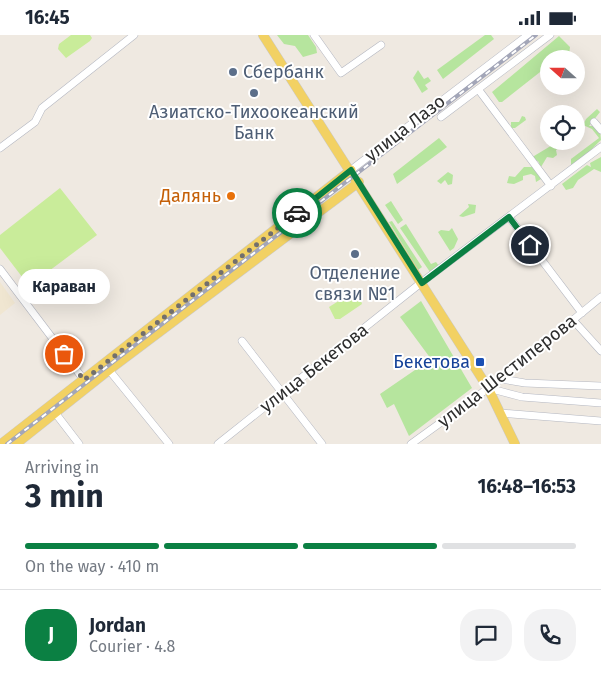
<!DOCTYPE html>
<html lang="en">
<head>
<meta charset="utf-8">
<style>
	body { margin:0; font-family:"Fira Sans",sans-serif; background:#f2f2f3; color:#1f2937; height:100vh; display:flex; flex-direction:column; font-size:19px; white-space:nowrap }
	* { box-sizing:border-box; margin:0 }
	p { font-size:16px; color:#747a83 }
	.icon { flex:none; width:28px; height:28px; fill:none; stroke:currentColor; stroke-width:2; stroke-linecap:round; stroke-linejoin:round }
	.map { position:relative; height:409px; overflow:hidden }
	.sheet { display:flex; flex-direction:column; background:#fff; flex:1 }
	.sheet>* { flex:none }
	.needle { width:32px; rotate:291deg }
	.controls { position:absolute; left:540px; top:15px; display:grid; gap:10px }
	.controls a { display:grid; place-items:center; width:45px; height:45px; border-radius:50%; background:#fff; box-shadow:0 5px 20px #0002; font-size:25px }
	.pin { position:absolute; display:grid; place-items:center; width:42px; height:42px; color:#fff; margin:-21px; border:2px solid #fff; border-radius:50%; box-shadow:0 1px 5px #0007 }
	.courier { position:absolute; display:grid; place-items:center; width:50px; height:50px; margin:-25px; border:4px solid #0b8043; border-radius:50%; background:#fff; color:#222; box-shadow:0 1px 6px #0007 }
	.bubble { position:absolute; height:35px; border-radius:18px; background:#fff; box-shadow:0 5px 20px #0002; font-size:16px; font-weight:700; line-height:35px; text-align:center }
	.headline em { font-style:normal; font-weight:700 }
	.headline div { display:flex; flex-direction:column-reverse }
	.headline { display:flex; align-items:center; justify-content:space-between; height:85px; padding:0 25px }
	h1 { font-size:32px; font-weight:700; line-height:38px }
	.bar { display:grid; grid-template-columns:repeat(4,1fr); gap:8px 5px; align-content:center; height:60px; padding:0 25px }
	.bar i { height:6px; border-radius:4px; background:#e0e1e3 }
	.bar .active { background:#0b8043 }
	.bar p { grid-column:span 4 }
	.line { display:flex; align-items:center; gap:12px; padding:0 25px; border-top:1px solid #e0e1e3 }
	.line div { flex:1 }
	.round { display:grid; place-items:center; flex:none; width:52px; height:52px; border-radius:20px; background:#f2f2f3 }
	.status { display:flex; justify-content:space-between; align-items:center; height:35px; padding:0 25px; background:#fff; direction:ltr }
	.status svg { height:14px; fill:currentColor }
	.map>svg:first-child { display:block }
	.education { fill:#f0e6d1 }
	.green { fill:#b6e59e }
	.pitch { fill:#c9ec9a }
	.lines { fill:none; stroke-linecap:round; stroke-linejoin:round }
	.minor-casing { stroke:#b4b7c1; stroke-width:8 }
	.major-casing { stroke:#c9c9c9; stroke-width:10 }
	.minor { stroke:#fff; stroke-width:7 }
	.major { stroke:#f2d163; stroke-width:9 }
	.rail-casing { stroke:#a3a6b8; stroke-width:4 }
	.rail { stroke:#fff; stroke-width:2; stroke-dasharray:5.5; stroke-linecap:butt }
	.done { stroke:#726f6d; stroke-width:5; stroke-dasharray:0 9 }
	.route { stroke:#0b8043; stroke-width:6 }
	.service-dot { fill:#5c6f8a; stroke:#fff; stroke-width:2 }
	.food-dot { fill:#e8710a; stroke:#fff; stroke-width:2 }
	.transit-dot { fill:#1a4fb4; stroke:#fff; stroke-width:2 }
	.labels { text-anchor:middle; stroke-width:4; stroke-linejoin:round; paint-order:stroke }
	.service-label { font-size:18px; fill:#4e5e75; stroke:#fff }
	.street-label { font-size:18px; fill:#2e2e2e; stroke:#fff }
	.food-label { font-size:18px; fill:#c56008; stroke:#fff; text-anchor:end }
	.transit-label { font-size:18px; fill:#164399; stroke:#fff; text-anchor:end }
</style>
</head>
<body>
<div class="status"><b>16:45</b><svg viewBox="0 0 49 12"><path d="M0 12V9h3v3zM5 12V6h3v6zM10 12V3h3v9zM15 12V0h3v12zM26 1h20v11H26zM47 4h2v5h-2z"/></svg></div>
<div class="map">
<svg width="601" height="409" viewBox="0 0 601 409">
	<rect width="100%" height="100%" fill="#efe9e1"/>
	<path class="education" d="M0 247 15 268 0 280Z"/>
	<path class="green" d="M277 0H308L316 12 317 18 303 22 295 11 284 9Z
		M485 0H491L494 4 443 44 437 35Z
		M559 1 570 12 569 20 573 24H567L562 20 557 24H549V30L502 67H499L492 57Z
		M418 35 424 44 428 42 431 46 425 50 428 54 422 58 413 43Z
		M597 74 600 77 589 91H595L600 96 601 105C592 113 583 126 571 130V124L599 103 592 94 583 90 586 84Z
		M522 81 525 82 526 85 515 93H511V87H519Z
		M439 103 447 112 397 149 393 139Z
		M559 106 562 110 556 115 557 120 553 123 547 122 541 132 538 126 534 125V121Z
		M601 122V137L594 134 578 145 573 153 566 155 562 149 587 130 591 132 590 128Z
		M524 132H534L540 137 541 144 536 147 535 141 531 139 523 141V145L514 149 507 148 509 141 515 142Z
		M448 137 453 140 452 149 448 150 445 145 441 149 437 146Z
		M391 166 403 185 398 189 385 170Z
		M468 169 476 170 475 178 463 182 459 181 469 172Z
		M392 186 422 232 418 235 389 187Z
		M406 189 431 229 436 227 439 231 430 237 400 193Z
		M452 193 458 204 454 213 450 216 438 197 441 195 449 196Z
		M421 266 472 353 409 401 394 369 387 373 380 359 431 324 400 282Z"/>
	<path class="pitch" d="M71 0H90L92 3 90 6 66 23 58 14 59 9Z
		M60 153 97 200 29 251 0 213V200Z
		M353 257 359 259 362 269 340 284H335L329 272Z"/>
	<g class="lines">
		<g class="minor-casing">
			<path id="minor" d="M314 0 341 38 381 10
				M478 54 551 151
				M441 82 550 0
				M594 87 601 95
				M0 113 35 87 42 73 134 0
				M351 135 528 0
				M509 182 582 278
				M0 234 84 345
				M573 285 601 316
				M242 306 322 409
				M109 335 169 409
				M501 344 525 348 601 351
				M488 353 522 362 601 368
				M500 378 601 386
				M56 379 79 409
				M218 409 422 247 601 112
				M411 409 501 344 601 262"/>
		</g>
		<g class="major-casing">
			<path id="major" d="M263 0 488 353 515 409
				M1 409 351 135
				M16 409 109 335 359 147"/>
		</g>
		<use href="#minor" class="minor"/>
		<use href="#major" class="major"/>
		<g class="rail-casing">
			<path id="rail" d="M7 409 536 0"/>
		</g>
		<use href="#rail" class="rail"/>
	</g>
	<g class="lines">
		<path class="done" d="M64 319 84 345 297 178"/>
		<path class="route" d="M297 178 351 135 422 248 509 182 530 210"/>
	</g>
	<g class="service-dot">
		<circle cx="233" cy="37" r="5"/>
		<circle cx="254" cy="58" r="5"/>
		<circle cx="355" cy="219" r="5"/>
	</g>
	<circle class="food-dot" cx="231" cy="161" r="5"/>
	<rect class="transit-dot" x="475" y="322" width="10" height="10" rx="2.5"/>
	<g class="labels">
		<g class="service-label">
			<text x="243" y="43" text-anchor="start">Сбербанк</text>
			<text x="254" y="83">Азиатско-Тихоокеанский<tspan x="254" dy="21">Банк</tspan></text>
			<text x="355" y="244">Отделение<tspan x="355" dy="21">связи №1</tspan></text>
		</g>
		<g class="street-label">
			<text transform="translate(405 93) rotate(-38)" y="6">улица Лазо</text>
			<text transform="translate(314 333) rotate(-38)" y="6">улица Бекетова</text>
			<text transform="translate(507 336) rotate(-38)" y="6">улица Шестиперова</text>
		</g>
		<g class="food-label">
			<text x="221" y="167">Далянь</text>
		</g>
		<g class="transit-label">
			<text x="470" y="333">Бекетова</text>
		</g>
	</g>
</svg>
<div class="controls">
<a><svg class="needle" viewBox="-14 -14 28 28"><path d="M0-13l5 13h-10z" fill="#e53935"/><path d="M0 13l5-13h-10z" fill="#747a83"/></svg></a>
<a><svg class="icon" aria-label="locate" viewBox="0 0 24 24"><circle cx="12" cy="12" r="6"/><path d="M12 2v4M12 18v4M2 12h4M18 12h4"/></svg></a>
</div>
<div class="pin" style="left:64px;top:319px;background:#ea580c"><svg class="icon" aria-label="bag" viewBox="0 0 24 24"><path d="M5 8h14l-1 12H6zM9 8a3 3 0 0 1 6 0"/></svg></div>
<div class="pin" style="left:530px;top:210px;background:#1f2937"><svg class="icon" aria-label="home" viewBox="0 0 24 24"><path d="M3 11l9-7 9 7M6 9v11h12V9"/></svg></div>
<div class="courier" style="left:297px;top:178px"><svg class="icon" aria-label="car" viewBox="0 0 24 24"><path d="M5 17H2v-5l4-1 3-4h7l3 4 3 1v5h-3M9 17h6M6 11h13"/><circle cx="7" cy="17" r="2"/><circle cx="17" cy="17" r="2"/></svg></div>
<div class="bubble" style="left:18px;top:234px;width:92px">Караван</div>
</div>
<section class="sheet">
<div class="headline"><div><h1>3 min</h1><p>Arriving in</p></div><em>16:48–16:53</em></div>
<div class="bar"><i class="active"></i><i class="active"></i><i class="active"></i><i></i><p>On the way · 410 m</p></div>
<div class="line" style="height:90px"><b class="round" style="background:#0b8043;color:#fff">J</b><div><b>Jordan</b><p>Courier · 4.8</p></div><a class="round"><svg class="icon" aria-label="chat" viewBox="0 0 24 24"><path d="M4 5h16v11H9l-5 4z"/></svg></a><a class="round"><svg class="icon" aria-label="phone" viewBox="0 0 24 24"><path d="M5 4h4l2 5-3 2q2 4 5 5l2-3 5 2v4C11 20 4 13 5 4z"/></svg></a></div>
</section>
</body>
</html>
